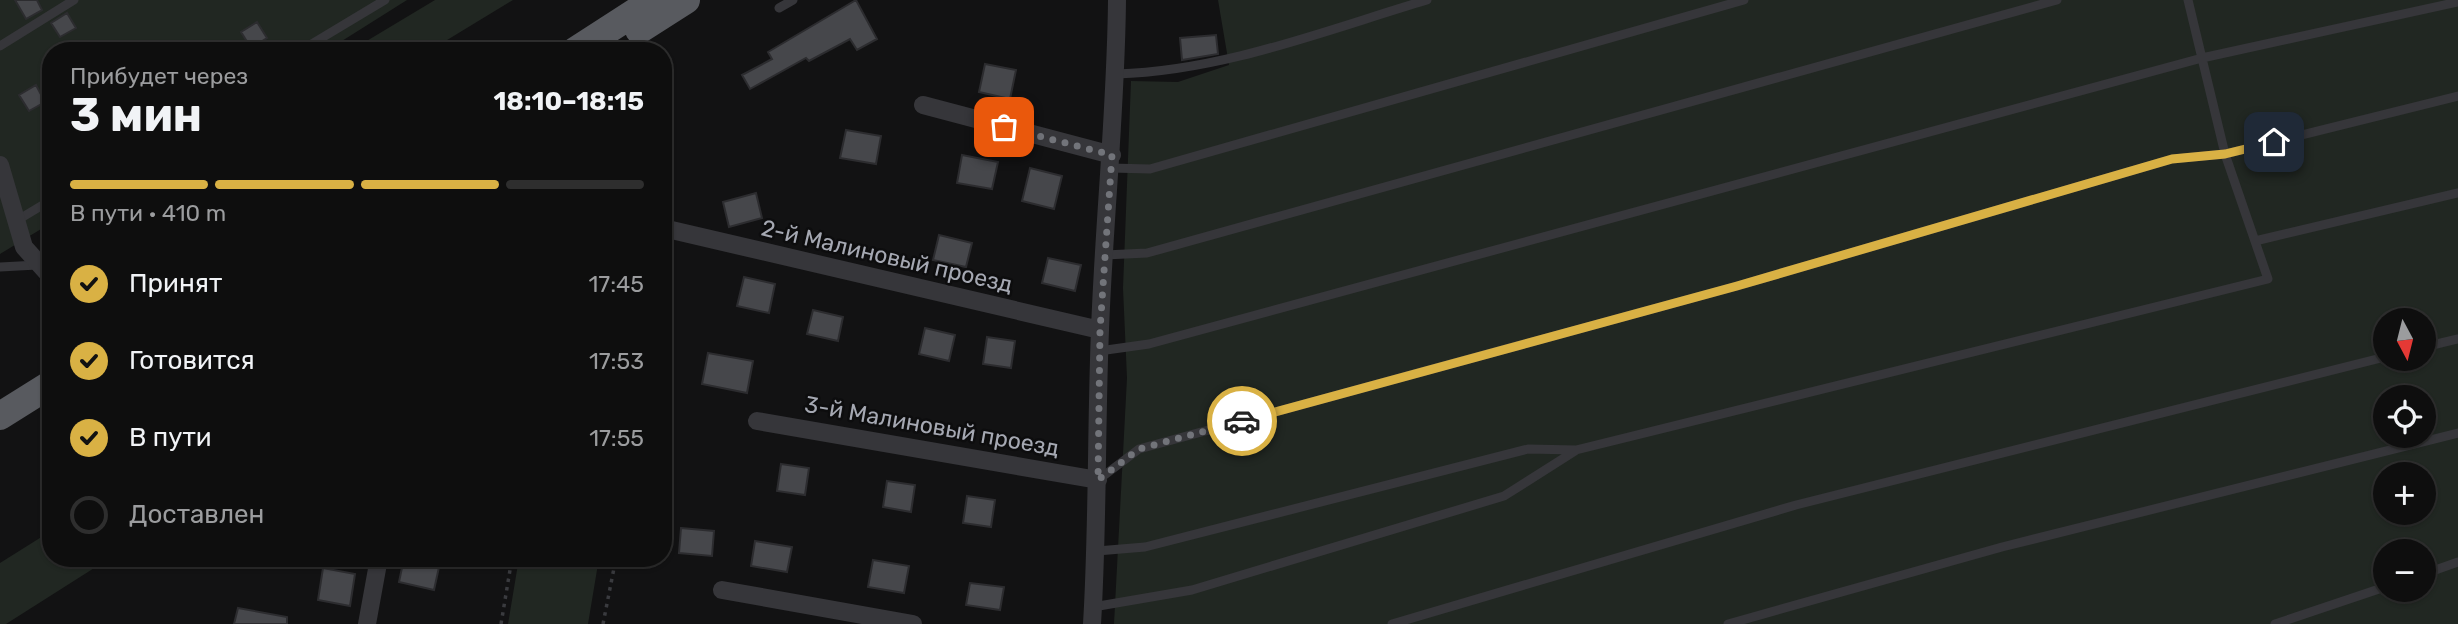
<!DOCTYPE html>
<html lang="ru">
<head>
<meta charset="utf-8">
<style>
	body { margin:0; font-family:Rubik,sans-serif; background:#1c1c1c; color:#f1f3f6; height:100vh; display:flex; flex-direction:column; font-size:26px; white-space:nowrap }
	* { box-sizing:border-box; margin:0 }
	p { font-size:23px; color:#9b9c9e }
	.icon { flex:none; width:38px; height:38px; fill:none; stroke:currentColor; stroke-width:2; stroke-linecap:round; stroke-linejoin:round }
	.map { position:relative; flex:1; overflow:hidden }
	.panel { position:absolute; left:42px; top:42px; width:630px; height:525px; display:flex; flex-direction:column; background:#0e0e0e; border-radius:28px; box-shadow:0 2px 5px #0004,0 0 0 2px #2e2e2e }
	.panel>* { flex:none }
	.needle { width:46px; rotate:173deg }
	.controls { position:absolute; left:2373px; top:308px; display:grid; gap:14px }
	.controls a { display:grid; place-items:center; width:63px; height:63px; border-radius:50%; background:#0e0e0e; box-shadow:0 2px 5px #0004,0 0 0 2px #2e2e2e; font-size:35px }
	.pin { position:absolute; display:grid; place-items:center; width:60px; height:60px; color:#fff; margin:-30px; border-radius:14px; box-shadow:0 4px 10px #0006 }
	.courier { position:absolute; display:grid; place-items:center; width:70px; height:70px; margin:-35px; border:5px solid #d9b144; border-radius:50%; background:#fff; color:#222; box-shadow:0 2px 9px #0007 }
	.head em { font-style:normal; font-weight:700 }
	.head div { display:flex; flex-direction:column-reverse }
	.head { display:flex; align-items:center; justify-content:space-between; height:119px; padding:0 28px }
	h1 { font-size:46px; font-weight:700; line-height:52px }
	.bar { display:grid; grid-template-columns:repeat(4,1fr); gap:10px 7px; align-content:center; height:84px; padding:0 28px }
	.bar i { height:9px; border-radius:5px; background:#2e2e2e }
	.bar .selected { background:#d9b144 }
	.bar p { grid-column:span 4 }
	ol { padding:0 28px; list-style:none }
	li { display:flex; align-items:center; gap:21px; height:77px }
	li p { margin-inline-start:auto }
	li .icon { padding:7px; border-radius:50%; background:#d9b144; color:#111; stroke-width:4 }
	li:last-child { color:#9b9c9e }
	li i { width:38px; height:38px; border:4px solid #2e2e2e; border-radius:50% }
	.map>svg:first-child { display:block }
	.green { fill:#212722; fill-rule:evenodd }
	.building { fill:#46474b; stroke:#2c2c2f; stroke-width:2 }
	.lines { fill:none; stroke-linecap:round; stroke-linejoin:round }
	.path { stroke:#3a3b3f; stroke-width:3.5; stroke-dasharray:3.5 5; stroke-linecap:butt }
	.service { stroke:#36363a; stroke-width:9 }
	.minor { stroke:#36363a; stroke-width:18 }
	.trunk { stroke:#585a5f; stroke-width:28 }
	.done { stroke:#72747a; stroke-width:7; stroke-dasharray:0 12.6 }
	.route { stroke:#d9b144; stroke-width:9 }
	.labels { text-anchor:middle; stroke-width:5; stroke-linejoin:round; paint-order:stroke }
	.street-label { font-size:23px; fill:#a5a8b2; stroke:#0d0d0e }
</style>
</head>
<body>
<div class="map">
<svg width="2458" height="624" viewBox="0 0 2458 624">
	<rect width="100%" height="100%" fill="#121213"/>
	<path class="green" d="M0 0H407L326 51H51V223L0 254Z
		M435 0H513L429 51H350Z
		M1218 0H2458V624H1114L1127 378 1123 288 1131 81 1178 82 1229 65ZM2385 320H2424V359H2385ZM2385 397H2424V436H2385ZM2385 474H2424V513H2385ZM2385 551H2424V590H2385Z
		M51 531V558H110L6 624H0V563Z
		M519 558H599L588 624H508Z"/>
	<path class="building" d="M15 0H37L42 10 26 19Z
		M856 0 877 39 857 50 850 39 809 61 806 58 750 89 742 75 772 59 768 52Z
		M67 13 76 28 60 37 51 23Z
		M257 22 267 38 251 48 241 32Z
		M1216 35 1218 54 1182 60 1180 38Z
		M985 64 1016 70 1010 99 979 92Z
		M36 85 45 102 29 111 19 95Z
		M846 130 881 136 876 164 840 158Z
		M962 155 998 162 992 189 957 183Z
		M1030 168 1062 176 1054 209 1022 201Z
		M756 193 762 218 729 227 723 202Z
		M939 235 972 243 966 267 933 260Z
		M1048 258 1081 265 1075 291 1042 283Z
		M744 277 775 284 769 313 737 306Z
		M813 310 843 317 838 341 807 334Z
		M925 328 955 335 949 361 919 354Z
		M987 337 1015 341 1011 368 983 364Z
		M708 353 753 361 747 393 702 384Z
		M781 464 809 468 805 495 777 491Z
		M887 481 915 485 911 512 883 507Z
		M967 496 995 500 991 527 963 523Z
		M681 528 714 531 712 556 679 553Z
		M755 541 792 547 787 572 751 566Z
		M404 558H441L434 590 399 582Z
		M873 560 909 566 904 593 868 587Z
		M323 568 355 574 350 606 318 600Z
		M970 583 1004 587 1000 610 966 605Z
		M238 608 287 617V624H234Z"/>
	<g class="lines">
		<path class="path" d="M501 624 512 558
			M603 624 616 558"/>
		<path class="service" d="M779 8 793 0
			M0 46 74 0
			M300 51 385 0
			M1117 74C1223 71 1326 30 1427 0
			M1111 168 1150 169 1744 0
			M16 221 51 200
			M2255 241 2458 193
			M1105 255 1147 253 2057 0
			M0 267 37 265
			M2424 347 2458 339
			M1099 351 1149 344 2202 58 2458 2
			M1098 480 1139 449 1737 286 2172 159 2225 154 2458 96
			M1097 551 1145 547 1528 449 1576 450 2268 279 2225 154 2188 0
			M2424 574 2458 562
			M1093 607 1192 590 1504 496 1575 451
			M1392 624 1796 505 2385 357
			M1728 624 2002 547 2458 433
			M2275 624 2385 587"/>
		<path class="minor" d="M923 105 1112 155
			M0 165 24 247 51 277
			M663 228 1100 330
			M757 421 1098 480
			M722 590 913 624
			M367 624 379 558
			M1092 624C1098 526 1096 428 1100 330 1104 220 1116 111 1117 0"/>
		<path class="trunk" d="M639 30 686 0
			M575 51 654 0
			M0 416 51 384"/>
	</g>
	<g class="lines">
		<path class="done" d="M1004 127 1112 155 1100 330 1098 480 1139 449 1242 421"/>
		<path class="route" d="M1242 421 1737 286 2172 159 2225 154 2274 142"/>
	</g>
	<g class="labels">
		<g class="street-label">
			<text transform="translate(887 256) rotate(13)" y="8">2-й Малиновый проезд</text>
			<text transform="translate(932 426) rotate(10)" y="8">3-й Малиновый проезд</text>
		</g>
	</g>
</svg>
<div class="controls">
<a><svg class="needle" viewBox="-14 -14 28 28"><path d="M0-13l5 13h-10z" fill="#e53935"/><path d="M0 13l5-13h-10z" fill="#9b9c9e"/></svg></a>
<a><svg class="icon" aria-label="locate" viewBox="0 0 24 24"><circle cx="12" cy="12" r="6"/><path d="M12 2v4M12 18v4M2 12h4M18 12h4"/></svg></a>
<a>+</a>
<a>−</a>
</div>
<div class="pin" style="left:1004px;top:127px;background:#ea580c"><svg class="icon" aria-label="bag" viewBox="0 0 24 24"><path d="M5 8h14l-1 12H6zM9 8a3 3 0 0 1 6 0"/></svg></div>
<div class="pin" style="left:2274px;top:142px;background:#1f2937"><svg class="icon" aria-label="home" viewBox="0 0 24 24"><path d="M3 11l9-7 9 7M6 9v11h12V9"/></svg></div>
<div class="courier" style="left:1242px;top:421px"><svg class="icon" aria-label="car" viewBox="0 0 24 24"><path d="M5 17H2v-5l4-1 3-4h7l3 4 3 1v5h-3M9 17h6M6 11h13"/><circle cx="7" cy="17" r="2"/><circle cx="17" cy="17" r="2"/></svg></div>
<section class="panel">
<div class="head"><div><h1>3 мин</h1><p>Прибудет через</p></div><em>18:10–18:15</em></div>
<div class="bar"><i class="selected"></i><i class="selected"></i><i class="selected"></i><i></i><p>В пути · 410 m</p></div>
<ol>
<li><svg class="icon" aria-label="check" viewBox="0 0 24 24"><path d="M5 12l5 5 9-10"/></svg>Принят<p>17:45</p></li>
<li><svg class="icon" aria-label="check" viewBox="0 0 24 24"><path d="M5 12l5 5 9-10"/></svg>Готовится<p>17:53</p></li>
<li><svg class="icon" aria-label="check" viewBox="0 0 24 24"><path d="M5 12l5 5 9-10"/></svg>В пути<p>17:55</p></li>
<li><i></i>Доставлен</li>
</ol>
</section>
</div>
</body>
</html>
